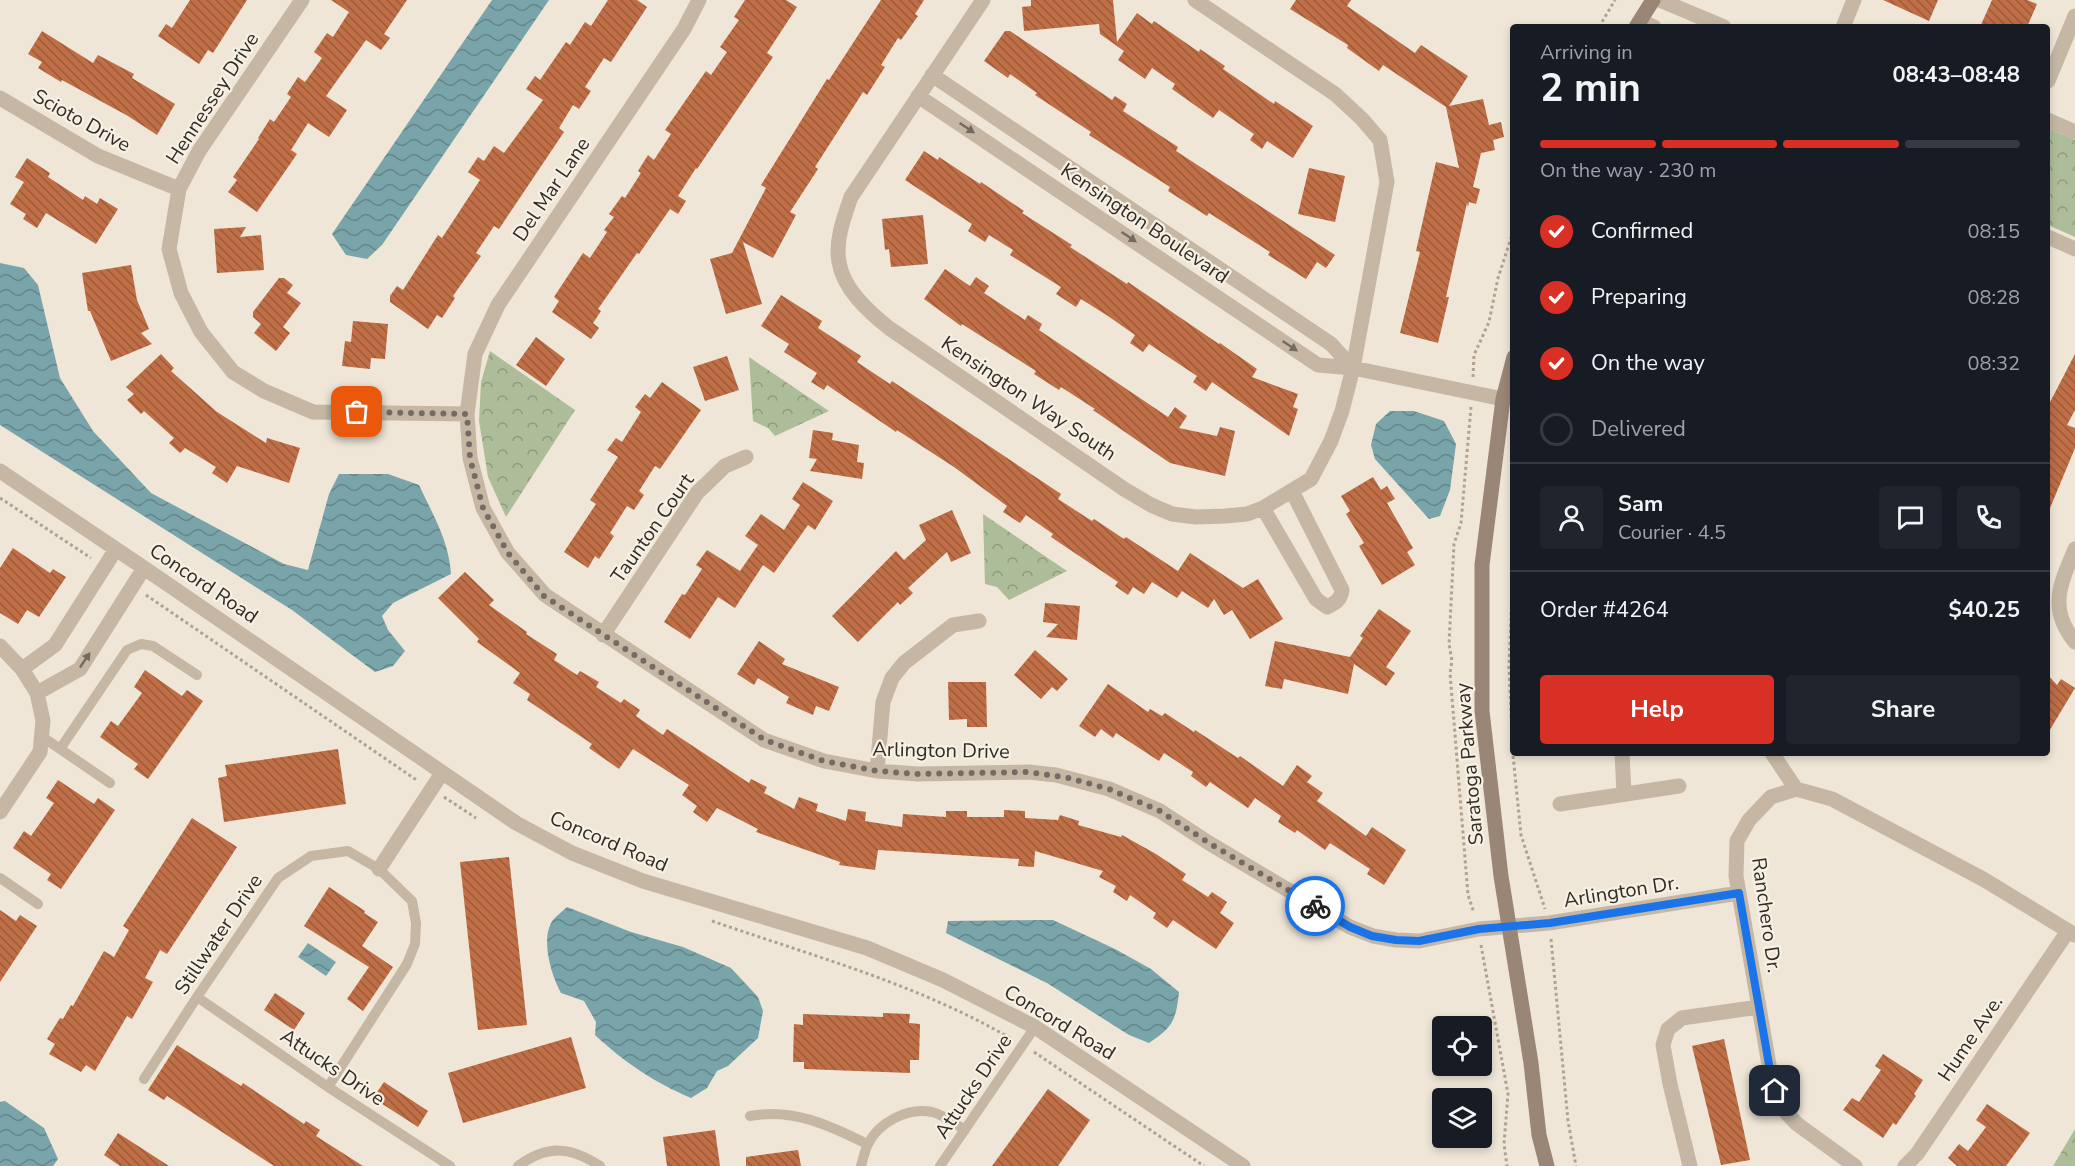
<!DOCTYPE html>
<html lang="en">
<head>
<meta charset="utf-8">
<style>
	body { margin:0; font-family:"Nunito Sans",sans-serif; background:#20242c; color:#f1f3f6; height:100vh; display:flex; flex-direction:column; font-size:22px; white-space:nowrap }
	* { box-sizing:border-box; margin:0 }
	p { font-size:20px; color:#9ea1a6 }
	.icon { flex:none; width:33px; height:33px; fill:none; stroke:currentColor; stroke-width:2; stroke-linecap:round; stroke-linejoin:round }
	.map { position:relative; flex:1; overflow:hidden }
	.panel { position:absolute; left:1510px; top:24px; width:540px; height:732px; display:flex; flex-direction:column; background:#171b24; border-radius:6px; box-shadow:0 3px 9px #0003 }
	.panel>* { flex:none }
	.tools { position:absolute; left:1432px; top:1016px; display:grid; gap:12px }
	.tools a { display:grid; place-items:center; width:60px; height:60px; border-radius:6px; background:#171b24; box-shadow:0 3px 9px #0003; font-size:30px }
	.pin { position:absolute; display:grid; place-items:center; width:51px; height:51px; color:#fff; margin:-26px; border-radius:12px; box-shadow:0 3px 9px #0006 }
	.courier { position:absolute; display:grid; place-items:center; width:60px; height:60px; margin:-30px; border:4px solid #1a73e8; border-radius:50%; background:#fff; color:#222; box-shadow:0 2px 8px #0007 }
	.overview em { font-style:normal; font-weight:700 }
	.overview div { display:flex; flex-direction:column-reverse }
	.overview { display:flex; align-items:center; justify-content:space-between; height:102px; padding:0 30px }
	h1 { font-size:39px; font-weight:700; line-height:45px }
	.bar { display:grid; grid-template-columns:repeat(4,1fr); gap:9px 6px; align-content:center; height:72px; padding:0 30px }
	.bar i { height:8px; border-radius:4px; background:#363941 }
	.bar .active { background:#d93025 }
	.bar p { grid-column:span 4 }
	.line { display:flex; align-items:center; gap:15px; padding:0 30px; border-top:2px solid #363941 }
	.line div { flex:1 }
	.round { display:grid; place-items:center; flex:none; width:63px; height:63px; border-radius:6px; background:#20242c }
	ol { padding:0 30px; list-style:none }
	li { display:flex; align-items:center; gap:18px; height:66px }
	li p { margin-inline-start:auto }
	li .icon { padding:6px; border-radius:50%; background:#d93025; color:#fff; stroke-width:4 }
	li:last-child { color:#9ea1a6 }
	li i { width:33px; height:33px; border:3px solid #363941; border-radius:50% }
	.cta { display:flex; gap:12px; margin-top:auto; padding:12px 30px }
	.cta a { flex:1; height:69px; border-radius:6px; background:#d93025; color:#fff; font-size:24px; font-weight:700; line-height:69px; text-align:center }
	.cta a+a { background:#20242c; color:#f1f3f6 }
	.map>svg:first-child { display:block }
	.forest { fill:url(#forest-crowns) }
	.water { fill:url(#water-waves) }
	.building { fill:url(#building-back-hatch) }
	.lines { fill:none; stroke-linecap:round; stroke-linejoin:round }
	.path { stroke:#b2a18f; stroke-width:3; stroke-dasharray:3 3; stroke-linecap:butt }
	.lane { stroke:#c6b7a5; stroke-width:10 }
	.street { stroke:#c6b7a5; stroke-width:15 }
	.secondary { stroke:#9a8677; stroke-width:15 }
	.oneway { fill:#756a5f }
	.done { stroke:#746c64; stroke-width:6; stroke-dasharray:0 10.8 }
	.route { stroke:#1a73e8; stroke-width:8 }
	.labels { text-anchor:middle; stroke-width:4.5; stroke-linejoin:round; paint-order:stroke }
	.street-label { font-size:20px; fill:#322b26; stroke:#f7f0e4 }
</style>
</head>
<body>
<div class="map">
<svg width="2075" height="1166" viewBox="0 0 2075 1166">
	<defs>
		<pattern id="forest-crowns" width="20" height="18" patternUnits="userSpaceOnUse" patternTransform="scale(1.5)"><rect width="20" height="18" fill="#aebd99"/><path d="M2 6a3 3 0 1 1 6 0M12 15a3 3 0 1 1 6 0" fill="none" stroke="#8e9a7d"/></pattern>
		<pattern id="water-waves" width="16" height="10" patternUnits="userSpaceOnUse" patternTransform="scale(1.5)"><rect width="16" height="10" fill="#79a4aa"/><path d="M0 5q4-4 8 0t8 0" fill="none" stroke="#64868a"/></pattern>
		<pattern id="building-back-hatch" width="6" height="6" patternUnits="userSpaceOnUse" patternTransform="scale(1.5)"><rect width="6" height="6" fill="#bf6e46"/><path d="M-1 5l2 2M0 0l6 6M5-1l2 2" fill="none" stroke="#9c5b3a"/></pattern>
	</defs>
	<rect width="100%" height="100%" fill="#efe6d8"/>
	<path class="forest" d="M2048 128 2075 140V237L2048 225Z
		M490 351 575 410 506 517 488 477 479 421 481 382Z
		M749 357 829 411 775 436 768 428 753 421Z
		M983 514 1067 571 1009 600 997 587 985 584Z
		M2075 1129V1166H2053Z"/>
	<path class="water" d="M492 0H549L382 245 367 259 346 255 332 234Z
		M0 263 24 268 38 285 60 378 93 431 151 493 284 564 308 570 329 494 339 474H388L419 485C433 515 449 541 451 574L393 603 382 616 388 630 405 651 393 666 375 672 292 610 0 425Z
		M1390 411H1414L1444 421 1456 444 1450 490 1440 516 1429 519 1375 459 1371 445 1376 424Z
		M567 907 631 932 683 947 731 968 758 997 763 1011 758 1038 728 1066 717 1071 707 1088 691 1098C654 1082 625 1063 595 1035L596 1022 584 1001 561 993C551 975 540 938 553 920 557 915 563 911 567 907Z
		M1053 920 1115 949 1151 969 1179 992C1176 1020 1173 1027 1149 1043L1129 1035 1047 983 946 933 948 921Z
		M308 943 336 962 326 976 298 957Z
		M5 1101 44 1128 58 1159 53 1166H0V1102Z"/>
	<path class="building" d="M190 0H247L213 53 208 50 199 64 158 36 166 24 172 28Z
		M331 0H407L384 34 390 38 381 50 366 40 326 96 347 110 329 137 308 123 291 150 297 154 257 212 228 192 237 180 233 177 259 139 258 138 270 119 274 122 291 97 287 94 298 77 305 82 322 58 314 52 327 33 333 37 349 12Z
		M608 0H637L647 7 611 62 604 58 585 87 591 91 579 109 573 105 559 128 564 132 499 229 494 226 476 253 481 256 453 296 455 298 442 318 437 315 428 329 390 302V296L397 286 403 290 438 235 442 238 480 180 468 172 478 157 484 161 494 146 504 153 543 100 526 89 535 76 540 80 566 42 570 45 585 22 591 26Z
		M745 0H786L797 7 767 53 773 57 697 169 696 168 678 196 686 201 678 214 670 209 639 254 637 253 598 309 601 311 593 323 599 328 591 339 552 312 559 301 554 297 583 253 590 258 607 232 604 230 614 217 609 214 622 196 625 198 641 173 638 171 648 155 654 160 671 134 665 130 706 71 711 75 727 52 720 47 739 20 734 17Z
		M881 0H924L915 14 918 16 901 40 898 38 881 65 885 67 867 95 863 92 815 167 818 169 790 212 796 215 773 258 743 242 762 304 726 314 710 259 732 253 766 188 761 185 827 79 829 80Z
		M1031 0H1113L1117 42 1137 13 1152 24 1154 21 1199 52 1200 49 1225 66 1223 69 1274 104 1275 101 1313 126 1293 158 1267 141 1262 149 1250 140 1254 134 1219 110 1213 118 1172 89 1175 84 1152 68 1145 79 1118 60 1124 51 1100 34 1099 24 1024 31 1022 7 1031 6Z
		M1296 0H1351L1347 6 1415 53 1421 45 1468 76 1449 106 1483 99 1489 125 1501 122 1504 137 1493 140 1495 150 1481 153 1473 187 1480 189 1476 204 1469 202 1468 207 1467 203 1446 297H1449L1438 343 1400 333 1420 252 1416 251 1436 162 1459 168 1446 107 1383 65 1379 71 1347 48 1348 45 1290 9Z
		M1883 0H1938L1929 21Z
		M1992 0H2027L2037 4 2027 27H1980Z
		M42 31 93 63 98 55 134 74 132 78 175 104 157 135 128 116 62 80 61 82 38 68 42 62 28 54Z
		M1005 31H1010L1112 100 1115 96 1127 104 1123 111 1178 147 1176 151 1335 255 1326 268 1317 262 1306 279 1268 255 1270 252 1209 213 1207 216 1168 191 1170 187 1089 135 1091 132 1035 95 1037 93 1010 74 1008 78 984 61Z
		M924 151 938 160 939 157 980 184 981 182 1024 211 1022 213 1072 245 1070 247 1127 284 1128 282 1219 344 1220 343 1257 369 1252 377 1298 394 1293 407 1298 409 1289 436 1212 382 1206 391 1193 382 1197 376 1149 344 1143 352 1130 343 1135 335 1108 316 1081 299 1076 307 1056 294 1061 287 1010 255 1013 250 989 235 985 242 968 231 972 224 905 180Z
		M27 158 50 173 48 177 83 200 85 196 97 204 100 198 118 209 96 244 46 213 37 228 23 219 26 214 10 204 24 182 15 177Z
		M1309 168 1345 176 1335 222 1298 214Z
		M923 215 928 264 891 267 889 249 885 250 882 219Z
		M246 227 240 237 261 235 264 270 217 273 214 229Z
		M131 265 137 300 149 329 141 333 152 344 111 361 90 311H88L82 273Z
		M945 269 970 286 976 277 989 286 984 293 1025 320 1028 315 1042 324 1039 330 1168 417 1175 407 1187 416 1179 428 1217 436 1220 427 1235 431 1225 476 1170 463 1093 410 1095 409 1061 387 1059 390 1034 374 1036 371 962 324 961 326 924 299Z
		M279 278H284L293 285 287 293 301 303 283 327 290 333 276 351 254 333 261 324 253 317V312Z
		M781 295 822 321 818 328 861 356 857 362 890 384 892 381 1061 494 1058 499 1092 521 1094 519 1124 539 1126 537 1178 571 1190 553 1243 588 1258 579 1283 619 1250 639 1232 610 1224 615 1214 599 1208 608 1182 591 1177 598 1152 582 1144 594 1133 587 1128 595 1115 586 1118 582 1051 537 1053 534 1026 515 1020 523 1003 512 1007 506 954 467 897 430 896 432 827 385 824 390 811 382 817 373 784 352 789 344 761 326Z
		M353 321 388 324 385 359 371 358 370 369 342 366 345 341 351 342Z
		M536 337 565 359 546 386 516 365Z
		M161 354 174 368 171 371 217 412 266 443 267 438 300 448 289 483 237 466 227 483 212 473 216 467 185 448 180 453 169 443 174 438 144 411 141 414 127 400 134 394 126 387Z
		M2075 354V410L2067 425 2075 428V448L2048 513V406Z
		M727 356 739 390 705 401 693 367Z
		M662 382 701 410 660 469 655 466 639 491 644 495 634 510 627 506 610 533 614 536 599 559 595 556 588 568 564 552 596 504 590 500 618 457 607 450 616 438 622 442 641 412 635 407 645 394 650 398Z
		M813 430 833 433 832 440 859 445 857 462 864 463 862 479 810 471 817 459 809 458Z
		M1373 477 1381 490 1387 486 1395 499 1387 503 1413 548 1407 552 1415 565 1382 585 1359 546 1364 543 1346 514 1350 511 1341 496Z
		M803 482 833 501 815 530 808 525 774 573 763 565 735 608 718 597 690 639 664 622 682 594 685 595 702 569 696 565 707 550 740 571 758 545 745 536 761 514 784 530 800 505 792 499Z
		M952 510 971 553 951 562 947 552 908 588 913 593 900 605 898 602 858 642 832 616 896 551 904 560 926 540 919 525Z
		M13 548 50 573 53 569 66 577 39 617 27 610 18 624 0 613V568Z
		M465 572 494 600 489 605 527 632 526 634 557 654 554 660 577 675 580 671 599 682 596 687 621 703 624 699 640 710 636 716 663 735 667 729 749 783 751 779 767 787 764 793 794 809 799 797 818 804 816 811 846 821 848 809 866 812 865 821 902 827 903 814 946 817V811H967V817H1004V810L1025 811V818L1058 820 1060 815 1079 821 1078 825 1121 837 1122 835 1156 854 1186 874 1182 880 1208 897 1212 892 1227 902 1220 913 1234 923 1216 949 1173 920 1167 928 1153 918 1156 913 1130 895 1127 901 1113 892 1116 886 1099 877 1103 871 1035 851 1034 867 1018 866 1019 859 878 850 875 870 839 865 840 862 756 832 758 829 717 808 707 822 693 812 697 806 682 795 689 785 633 749 619 769 589 748 592 744 527 700 530 694 513 683 520 673 477 642 479 639 438 598Z
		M1045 603 1080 606 1077 640 1046 637 1058 624 1043 622Z
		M1379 609 1411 631 1386 667 1395 673 1386 686 1354 664 1348 694 1284 679 1282 689 1265 686 1275 641 1350 657 1363 638 1360 636Z
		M759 641 785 659 782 664 839 687 829 711 816 706 813 715 786 703 789 697 758 678 754 685 737 674Z
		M1035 650 1068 679 1057 691 1052 687 1041 699 1014 675Z
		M145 670 182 696 187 690 203 701 148 779 134 769 138 764 100 737 111 721 118 726 142 693 134 687Z
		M2048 675 2057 685 2061 679 2075 688 2048 733Z
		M948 682H986L987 727H967V719L949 720Z
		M1108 684 1148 712 1150 709 1162 716 1165 713 1194 732 1195 730 1238 758 1240 756 1283 786 1297 765 1312 776 1307 782 1323 793 1317 801 1366 836 1372 827 1406 850 1384 885 1367 874 1370 869 1330 843 1325 850 1297 830 1295 833 1278 822 1281 816 1255 798 1248 808 1210 782 1206 787 1191 776 1193 772 1164 753 1159 761 1116 733 1113 738 1101 729 1095 737 1079 726Z
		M338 749 346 804 224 822 218 778 227 776 225 765Z
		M58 780 94 804 98 798 115 810 61 889 47 880 51 874 13 848 24 831 31 836 54 803 46 798Z
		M192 818 237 847 167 954 160 950 145 978 153 982 132 1019 127 1016 95 1071 86 1065 81 1072 49 1054 55 1044 47 1039 60 1018 63 1019 71 1005 73 1006 104 951 114 957 129 930 123 926Z
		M509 857 527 1025 478 1030 460 862Z
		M329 887 365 911 364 913 378 922 362 946 393 967 363 1011 347 999 369 967 304 926Z
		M0 910 16 921 20 915 37 926 0 982Z
		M275 993 305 1013 294 1030 264 1010Z
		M883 1013 910 1014 909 1023 920 1024 919 1060H910V1073L804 1069V1062H793L794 1024 803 1025V1014L883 1017Z
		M571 1037 586 1088 463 1123 448 1073Z
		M1724 1039 1750 1160 1721 1165 1692 1046Z
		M177 1045 241 1086 243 1083 304 1124 306 1121 320 1130 316 1136 363 1166H274L167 1096 164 1100 148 1090Z
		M1883 1054 1923 1080 1914 1094 1916 1096 1896 1125 1893 1123 1883 1138 1843 1110 1852 1098 1859 1102 1881 1070 1875 1066Z
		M384 1082 428 1111 418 1127 373 1098Z
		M1048 1089 1090 1120 1058 1166H992Z
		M1987 1104 2030 1133 2006 1166H1957L1948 1158 1959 1144 1968 1151 1986 1127 1976 1120Z
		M715 1130 720 1166H667L663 1137Z
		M118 1133 169 1166H120L104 1155Z
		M798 1150 801 1166H746V1157Z"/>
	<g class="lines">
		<path class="path" d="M1599 27 1615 0
			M1473 377 1474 355 1489 322 1498 278 1514 229
			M1471 407 1461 523 1454 544 1449 644 1452 661 1450 673 1468 895 1474 913
			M0 498 91 558
			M1514 546 1509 666 1513 755 1521 835 1545 909
			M146 595 418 781
			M444 797 476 818
			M712 921C813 956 917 984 1010 1038
			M1551 939 1568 1121 1576 1166
			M1481 945 1508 1094 1504 1144 1507 1166
			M1034 1052 1204 1166"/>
		<path class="lane" d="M41 736 110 783
			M60 749 127 650 141 644 153 646 197 675
			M0 878 38 904
			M197 997 328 1087 450 1166
			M144 1079 197 997 278 878 311 856 348 851 379 869 412 901 416 923 415 944 407 964 328 1087
			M750 1116C793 1108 829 1125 867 1144
			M518 1166C547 1145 570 1146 600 1166
			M861 1166C863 1159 865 1150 868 1144 879 1122 908 1107 932 1112 944 1115 954 1123 965 1130
			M940 1166 1035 1027"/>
		<path class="street" d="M302 0 199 151 179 189 169 249 181 293 201 332 233 372 264 391 313 412 467 414
			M699 0 684 29 498 305 475 354 467 414 470 458 483 508 508 553 545 595 764 740 824 761 877 771 918 774 1028 772 1056 775 1109 789 1160 811 1209 843 1350 927 1373 936 1396 940 1419 941 1479 929 1549 923 1739 893
			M983 0 851 197C844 217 835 241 839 262 843 289 869 312 889 328L1124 489 1151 505 1172 514 1196 517 1225 516 1247 514 1263 508 1311 479 1331 441 1342 411 1353 368 1387 182 1380 140 1362 119 1335 94 1195 0
			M1660 0 1724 27
			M1640 21 1654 27
			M1843 27 1854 0
			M932 75 1331 344 1353 368
			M2048 81 2075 16
			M918 96 1318 365 1353 368 1503 399
			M0 98 98 156 179 189
			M2048 120 2075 132
			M2048 237 2075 249
			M0 471 144 568 516 823 572 853 643 881 867 948 943 980 1035 1027 1243 1166
			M1263 508 1316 599 1327 607C1335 603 1341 600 1342 590L1292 491
			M2075 549C2060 584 2048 609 2075 642
			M603 635 697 493 725 466 746 457
			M0 646 22 669 37 693 43 721 40 752 0 812
			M22 669 55 645 116 549
			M37 693 80 669 144 568
			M1622 753 1624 793
			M1772 753 1796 789
			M877 771 883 702 892 678 904 663 953 625 979 621
			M1560 804 1679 786
			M379 869 442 773
			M1690 1166 1670 1084 1663 1045 1668 1029 1682 1018 1759 1007
			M1855 1166 1797 1124 1779 1105 1771 1076 1736 876 1737 841 1749 820 1771 797 1796 789 1832 799 1983 879 2075 935
			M1905 1166 1917 1154 2068 931"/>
		<path class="secondary" d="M1636 27 1653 0
			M1514 357 1503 399 1482 565V711L1501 876 1531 1063 1539 1135 1547 1166"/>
	</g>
	<defs><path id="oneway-solid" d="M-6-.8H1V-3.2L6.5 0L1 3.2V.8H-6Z" transform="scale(1.5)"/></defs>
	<g class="oneway">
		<use href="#oneway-solid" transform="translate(967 128) rotate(34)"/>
		<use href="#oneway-solid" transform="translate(1129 237) rotate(34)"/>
		<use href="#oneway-solid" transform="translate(1290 346) rotate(34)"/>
		<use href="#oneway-solid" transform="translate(85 660) rotate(-56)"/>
	</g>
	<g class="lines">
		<path class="done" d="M357 412 467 414 470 458 483 508 508 553 544 596 765 740 824 761 877 771 918 774 1028 772 1069 778 1109 789 1160 811 1209 843 1315 906"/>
		<path class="route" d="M1315 906 1350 927 1372 936 1396 940 1419 941 1479 929 1550 923 1739 893 1771 1076 1775 1091"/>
	</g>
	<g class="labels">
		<g class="street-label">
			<text transform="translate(212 98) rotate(-57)" y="7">Hennessey Drive</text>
			<text transform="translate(82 120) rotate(29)" y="7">Scioto Drive</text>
			<text transform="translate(551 189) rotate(-56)" y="7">Del Mar Lane</text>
			<text transform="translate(1145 223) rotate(34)" y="7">Kensington Boulevard</text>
			<text transform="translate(1029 398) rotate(34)" y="7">Kensington Way South</text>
			<text transform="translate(652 528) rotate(-55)" y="7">Taunton Court</text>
			<text transform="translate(204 583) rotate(34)" y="7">Concord Road</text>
			<text transform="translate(941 750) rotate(1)" y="7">Arlington Drive</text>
			<text transform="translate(1469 764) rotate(-95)" y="7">Saratoga Parkway</text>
			<text transform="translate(609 841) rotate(23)" y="7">Concord Road</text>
			<text transform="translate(1621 891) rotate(-9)" y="7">Arlington Dr.</text>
			<text transform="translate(1767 915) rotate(82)" y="7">Ranchero Dr.</text>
			<text transform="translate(218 934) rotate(-56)" y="7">Stillwater Drive</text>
			<text transform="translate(1060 1022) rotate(31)" y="7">Concord Road</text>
			<text transform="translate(1970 1038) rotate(-56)" y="7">Hume Ave.</text>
			<text transform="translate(333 1067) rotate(34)" y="7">Attucks Drive</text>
			<text transform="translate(973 1086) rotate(-56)" y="7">Attucks Drive</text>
		</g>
	</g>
</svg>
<div class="tools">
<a><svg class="icon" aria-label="locate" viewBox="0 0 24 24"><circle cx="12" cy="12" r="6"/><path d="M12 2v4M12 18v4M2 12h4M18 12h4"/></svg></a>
<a><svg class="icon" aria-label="layers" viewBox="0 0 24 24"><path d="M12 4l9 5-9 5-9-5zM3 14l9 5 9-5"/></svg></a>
</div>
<div class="pin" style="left:357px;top:412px;background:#ea580c"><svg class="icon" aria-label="bag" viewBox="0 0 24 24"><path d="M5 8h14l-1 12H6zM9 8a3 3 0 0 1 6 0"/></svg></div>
<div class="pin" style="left:1775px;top:1091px;background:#1f2937"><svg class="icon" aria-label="home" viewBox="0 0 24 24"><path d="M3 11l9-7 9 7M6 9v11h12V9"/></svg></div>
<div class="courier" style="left:1315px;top:906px"><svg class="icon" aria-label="bike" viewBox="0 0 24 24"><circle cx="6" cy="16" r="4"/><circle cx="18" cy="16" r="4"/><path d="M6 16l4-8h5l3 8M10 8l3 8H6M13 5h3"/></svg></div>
<section class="panel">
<div class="overview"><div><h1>2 min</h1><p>Arriving in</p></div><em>08:43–08:48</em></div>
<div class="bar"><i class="active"></i><i class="active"></i><i class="active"></i><i></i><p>On the way · 230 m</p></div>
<ol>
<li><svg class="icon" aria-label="check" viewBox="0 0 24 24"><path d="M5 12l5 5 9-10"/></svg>Confirmed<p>08:15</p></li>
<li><svg class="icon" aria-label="check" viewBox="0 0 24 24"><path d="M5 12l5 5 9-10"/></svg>Preparing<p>08:28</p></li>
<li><svg class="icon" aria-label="check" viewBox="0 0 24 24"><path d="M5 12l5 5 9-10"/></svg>On the way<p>08:32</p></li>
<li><i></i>Delivered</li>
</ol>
<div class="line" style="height:108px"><a class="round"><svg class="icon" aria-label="person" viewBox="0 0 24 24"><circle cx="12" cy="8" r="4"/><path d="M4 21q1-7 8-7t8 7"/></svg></a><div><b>Sam</b><p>Courier · 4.5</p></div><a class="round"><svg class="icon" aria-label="chat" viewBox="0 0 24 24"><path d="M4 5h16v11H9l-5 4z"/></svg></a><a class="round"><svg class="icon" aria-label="phone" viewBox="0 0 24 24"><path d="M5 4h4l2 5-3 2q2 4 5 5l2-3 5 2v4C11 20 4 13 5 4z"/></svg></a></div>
<div class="line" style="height:78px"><div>Order #4264</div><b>$40.25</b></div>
<div class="cta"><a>Help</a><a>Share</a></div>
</section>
</div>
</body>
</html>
